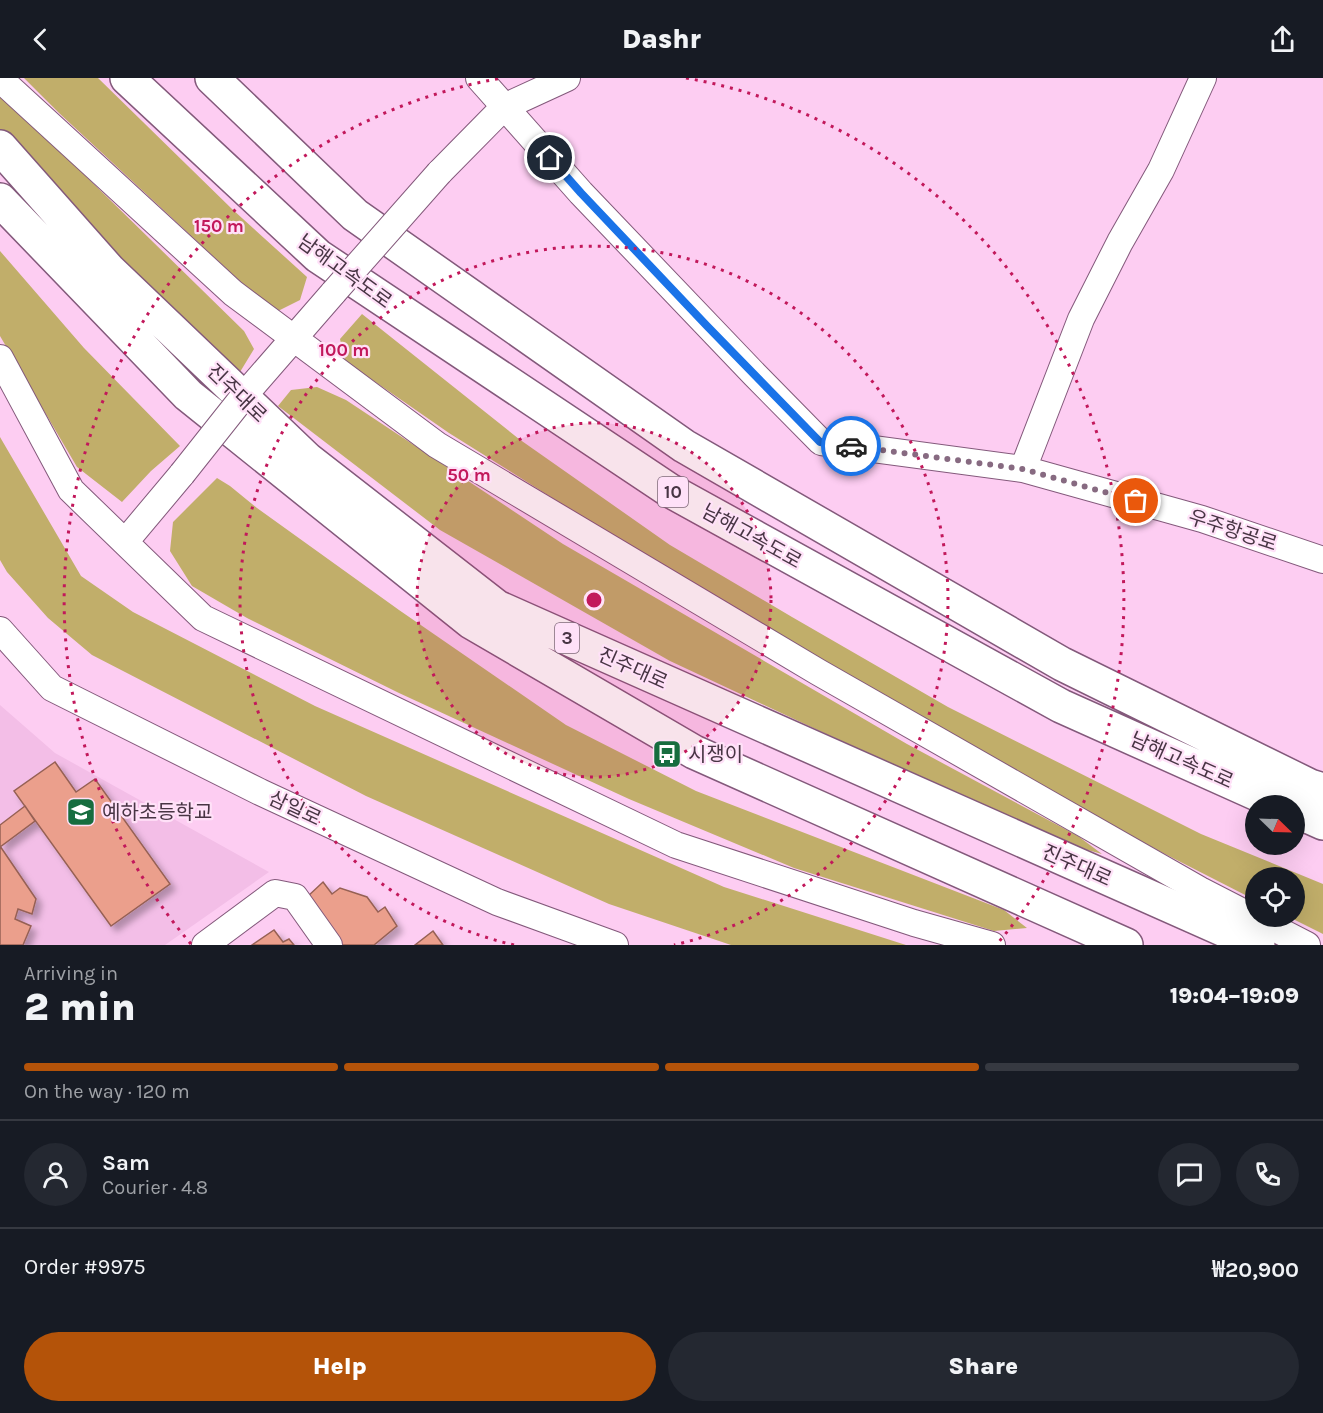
<!DOCTYPE html>
<html lang="en">
<head>
<meta charset="utf-8">
<style>
	body { margin:0; font-family:Karla,"Noto Sans KR",sans-serif; background:#242831; color:#f1f3f6; height:100vh; display:flex; flex-direction:column; font-size:22px; white-space:nowrap }
	* { box-sizing:border-box; margin:0 }
	p { font-size:20px; color:#9ea1a6 }
	.icon { flex:none; width:33px; height:33px; fill:none; stroke:currentColor; stroke-width:2; stroke-linecap:round; stroke-linejoin:round }
	.map { position:relative; height:867px; overflow:hidden }
	.details { display:flex; flex-direction:column; background:#171b24; flex:1 }
	.details>* { flex:none }
	.needle { width:39px; rotate:113deg }
	.buttons { position:absolute; left:1245px; top:717px; display:grid; gap:12px }
	.buttons a { display:grid; place-items:center; width:60px; height:60px; border-radius:50%; background:#171b24; box-shadow:0 6px 24px #0002; font-size:30px }
	.pin { position:absolute; display:grid; place-items:center; width:51px; height:51px; color:#fff; margin:-26px; border:3px solid #fff; border-radius:50%; box-shadow:0 2px 6px #0007 }
	.courier { position:absolute; display:grid; place-items:center; width:60px; height:60px; margin:-30px; border:4px solid #1a73e8; border-radius:50%; background:#fff; color:#222; box-shadow:0 2px 8px #0007 }
	.overview em { font-style:normal; font-weight:800 }
	.overview div { display:flex; flex-direction:column-reverse }
	.overview { display:flex; align-items:center; justify-content:space-between; height:102px; padding:0 24px }
	h1 { font-size:39px; font-weight:800; line-height:45px }
	.bar { display:grid; grid-template-columns:repeat(4,1fr); gap:9px 6px; align-content:center; height:72px; padding:0 24px }
	.bar i { height:8px; border-radius:4px; background:#363941 }
	.bar .active { background:#b45309 }
	.bar p { grid-column:span 4 }
	.line { display:flex; align-items:center; gap:15px; padding:0 24px; border-top:2px solid #363941 }
	.line div { flex:1 }
	.round { display:grid; place-items:center; flex:none; width:63px; height:63px; border-radius:32px; background:#242831 }
	.button { display:flex; gap:12px; margin-top:auto; padding:12px 24px }
	.button a { flex:1; height:69px; border-radius:36px; background:#b45309; color:#fff; font-size:24px; font-weight:800; line-height:69px; text-align:center }
	.button a+a { background:#242831; color:#f1f3f6 }
	header { display:flex; justify-content:space-between; align-items:center; height:78px; padding:0 24px; background:#171b24; font-size:27px; font-weight:800 }
	.map>svg:first-child { display:block }
	.built { fill:#f3bee7 }
	.green { fill:#c1ae6a }
	.building { fill:#eb9f8c; stroke:#966154; stroke-width:1.5; filter:url(#shadow) }
	.lines { fill:none; stroke-linecap:round; stroke-linejoin:round }
	.minor-casing { stroke:#83597b; stroke-width:28 }
	.primary-casing { stroke:#83597b; stroke-width:36 }
	.motorway-casing { stroke:#83597b; stroke-width:36 }
	.minor { stroke:#fff; stroke-width:26 }
	.primary { stroke:#fff; stroke-width:33 }
	.motorway { stroke:#fff; stroke-width:33 }
	.minor-bridge-casing { stroke:#83597b; stroke-width:28; stroke-linecap:butt }
	.minor-bridge { stroke:#fff; stroke-width:26 }
	.done { stroke:#876a81; stroke-width:6; stroke-dasharray:0 10.8 }
	.route { stroke:#1a73e8; stroke-width:8 }
	.ring { fill:none; stroke:#c2185b; stroke-width:3; stroke-dasharray:3 6 }
	.labels { text-anchor:middle; stroke-width:4.5; stroke-linejoin:round; paint-order:stroke }
	.shield { fill:#ffe1f8; stroke:#7f697a; stroke-width:1.5 }
	.shield-label { font-size:18px; font-weight:bold; fill:#483544 }
	.street-label { font-size:20px; fill:#483544; stroke:#ffe1f8 }
	.poi-label { font-size:20px; fill:#483544; stroke:#ffe1f8; text-anchor:start }
	.centre { fill:#c2185b; stroke:#ffe1f8; stroke-width:3 }
	.ring-label { font-size:18px; text-anchor:middle; font-weight:bold; fill:#c2185b; stroke:#ffe1f8; stroke-width:4.5; stroke-linejoin:round; paint-order:stroke }
</style>
</head>
<body>
<header><svg class="icon" aria-label="back" viewBox="0 0 24 24"><path d="M15 5l-7 7 7 7"/></svg>Dashr<svg class="icon" aria-label="share" viewBox="0 0 24 24"><path d="M12 15V3M7 8l5-5 5 5M5 13v7h14v-7"/></svg></header>
<div class="map">
<svg width="1323" height="867" viewBox="0 0 1323 867">
	<defs>
		<filter id="shadow"><feDropShadow dx="5.5" dy="5.5" stdDeviation="3" flood-color="#0004"/></filter>
	</defs>
	<rect width="100%" height="100%" fill="#fdcdf2"/>
	<path class="built" d="M0 627 55 675 269 794 165 867H0Z"/>
	<path class="green" d="M24 0H98L232 131 307 199 300 222 278 233 257 219 59 35Z
		M0 18 57 70 244 253 254 271 240 294 201 265 0 56Z
		M0 173 84 270 180 368 151 393 122 424 77 389 0 258Z
		M362 236 519 361 670 467 792 539 948 629 1201 756 1323 806V856L1289 839 1294 838V800H1256L1255 822 1161 774 881 620 635 472 449 355 345 283 340 261Z
		M317 309 346 322 563 466 907 666 1078 758 1102 776 1055 763 670 583 440 452 278 328 291 312Z
		M0 359 81 498 133 534 315 628 724 809 906 867H731L609 826 366 718 92 577 48 540 7 494 0 482Z
		M217 400 230 408 257 430 399 532 566 647 696 713 1004 832 1027 850 994 853 794 790 629 721 399 615 247 540 192 508 170 473 173 444Z"/>
	<path class="building" d="M55 684 76 714 95 701 170 806 111 848 14 713Z
		M25 728 35 743 0 769V747Z
		M0 768 36 821 32 836 18 831 15 841 31 848 23 867H0Z
		M323 804 332 816 340 810 367 819 378 834 385 829 397 848 374 867H340L307 819Z
		M274 852 283 864 289 861 294 867H252Z
		M433 853 443 867H415Z"/>
	<g class="lines">
		<g class="minor-casing">
			<path id="minor" d="M479 0 581 115 755 297 821 364 1023 391 1202 441 1323 482
				M0 1 233 215 437 367 818 594 1200 812 1307 867
				M439 95 504 29 567 0
				M0 280 71 412 203 540 676 767 914 845 992 867
				M247 314 334 214
				M1023 391 1081 241 1120 164 1161 92 1203 0
				M125 464 182 396
				M0 552 52 610 260 714 497 824 615 867
				M205 867 275 815 295 819 329 867"/>
		</g>
		<g class="primary-casing">
			<path id="primary" d="M0 69 109 192 307 381 497 529 1258 867
				M0 122 188 317 471 544 694 674 1126 867"/>
		</g>
		<g class="motorway-casing">
			<path id="motorway" d="M127 0 318 178 669 412 1061 628 1284 728
				M212 0 355 137 684 368 1062 586 1310 708 1323 712
				M1294 732 1323 745"/>
		</g>
		<use href="#minor" class="minor"/>
		<use href="#primary" class="primary"/>
		<use href="#motorway" class="motorway"/>
		<g class="minor-bridge-casing">
			<path id="minor-bridge" d="M334 214 439 95
				M182 396 247 314"/>
		</g>
		<use href="#minor-bridge" class="minor-bridge"/>
	</g>
	<g class="lines">
		<path class="done" d="M851 368 1023 391 1136 423"/>
		<path class="route" d="M550 80 581 115 707 248 820 364 851 368"/>
	</g>
	<circle cx="594" cy="522" r="177" fill="#c2185b" fill-opacity=".12"/>
	<g class="ring">
		<circle cx="594" cy="522" r="177"/>
		<path d="M514 867A354 354 0 1 1 674 867"/>
		<path d="M191 866A530 530 0 0 1 502 0M686 0A530 530 0 0 1 997 866"/>
	</g>
	<defs>
		<g id="bus-square" transform="scale(1.5)"><rect x="-9" y="-9" width="18" height="18" rx="4" fill="#176d3f" stroke="#ffe1f8"/><path d="M-5-6H5V4H4V6H2V4H-2V6H-4V4H-5ZM-3.5-4V0h7V-4ZM-3.5 1.2v1.5H-2V1.2ZM2 1.2v1.5H3.5V1.2Z" fill="#fff"/></g>
		<g id="school-square" transform="scale(1.5)"><rect x="-9" y="-9" width="18" height="18" rx="4" fill="#176d3f" stroke="#ffe1f8"/><path d="M0-5L7-2L0 1L-7-2ZM-4 1L0 2.5L4 1V4Q0 6-4 4Z" fill="#fff"/></g>
	</defs>
	<g fill-rule="evenodd">
		<use href="#bus-square" x="667" y="676"/>
		<use href="#school-square" x="81" y="734"/>
	</g>
	<g class="labels">
		<g class="shield">
			<rect x="658" y="399" width="30" height="30" rx="4.5"/>
			<rect x="555" y="545" width="24" height="30" rx="4.5"/>
		</g>
		<g class="shield-label">
			<text x="673" y="420">10</text>
			<text x="567" y="566">3</text>
		</g>
		<g class="street-label">
			<text transform="translate(345 193) rotate(36)" y="7">남해고속도로</text>
			<text transform="translate(237 315) rotate(44)" y="7">진주대로</text>
			<text transform="translate(1233 452) rotate(18)" y="7">우주항공로</text>
			<text transform="translate(752 458) rotate(29)" y="7">남해고속도로</text>
			<text transform="translate(633 590) rotate(24)" y="7">진주대로</text>
			<text transform="translate(1182 682) rotate(24)" y="7">남해고속도로</text>
			<text transform="translate(295 730) rotate(25)" y="7">삼일로</text>
			<text transform="translate(1077 787) rotate(24)" y="7">진주대로</text>
		</g>
		<g class="poi-label">
			<text x="688" y="683">시쟁이</text>
			<text x="102" y="741">예하초등학교</text>
		</g>
	</g>
	<circle cx="594" cy="522" r="9" class="centre"/>
	<g class="ring-label">
		<text x="219" y="154">150 m</text>
		<text x="344" y="278">100 m</text>
		<text x="469" y="403">50 m</text>
	</g>
</svg>
<div class="buttons">
<a><svg class="needle" viewBox="-14 -14 28 28"><path d="M0-13l5 13h-10z" fill="#e53935"/><path d="M0 13l5-13h-10z" fill="#9ea1a6"/></svg></a>
<a><svg class="icon" aria-label="locate" viewBox="0 0 24 24"><circle cx="12" cy="12" r="6"/><path d="M12 2v4M12 18v4M2 12h4M18 12h4"/></svg></a>
</div>
<div class="pin" style="left:1136px;top:423px;background:#ea580c"><svg class="icon" aria-label="bag" viewBox="0 0 24 24"><path d="M5 8h14l-1 12H6zM9 8a3 3 0 0 1 6 0"/></svg></div>
<div class="pin" style="left:550px;top:80px;background:#1f2937"><svg class="icon" aria-label="home" viewBox="0 0 24 24"><path d="M3 11l9-7 9 7M6 9v11h12V9"/></svg></div>
<div class="courier" style="left:851px;top:368px"><svg class="icon" aria-label="car" viewBox="0 0 24 24"><path d="M5 17H2v-5l4-1 3-4h7l3 4 3 1v5h-3M9 17h6M6 11h13"/><circle cx="7" cy="17" r="2"/><circle cx="17" cy="17" r="2"/></svg></div>
</div>
<section class="details">
<div class="overview"><div><h1>2 min</h1><p>Arriving in</p></div><em>19:04–19:09</em></div>
<div class="bar"><i class="active"></i><i class="active"></i><i class="active"></i><i></i><p>On the way · 120 m</p></div>
<div class="line" style="height:108px"><a class="round"><svg class="icon" aria-label="person" viewBox="0 0 24 24"><circle cx="12" cy="8" r="4"/><path d="M4 21q1-7 8-7t8 7"/></svg></a><div><b>Sam</b><p>Courier · 4.8</p></div><a class="round"><svg class="icon" aria-label="chat" viewBox="0 0 24 24"><path d="M4 5h16v11H9l-5 4z"/></svg></a><a class="round"><svg class="icon" aria-label="phone" viewBox="0 0 24 24"><path d="M5 4h4l2 5-3 2q2 4 5 5l2-3 5 2v4C11 20 4 13 5 4z"/></svg></a></div>
<div class="line" style="height:78px"><div>Order #9975</div><b>₩20,900</b></div>
<div class="button"><a>Help</a><a>Share</a></div>
</section>
</body>
</html>
